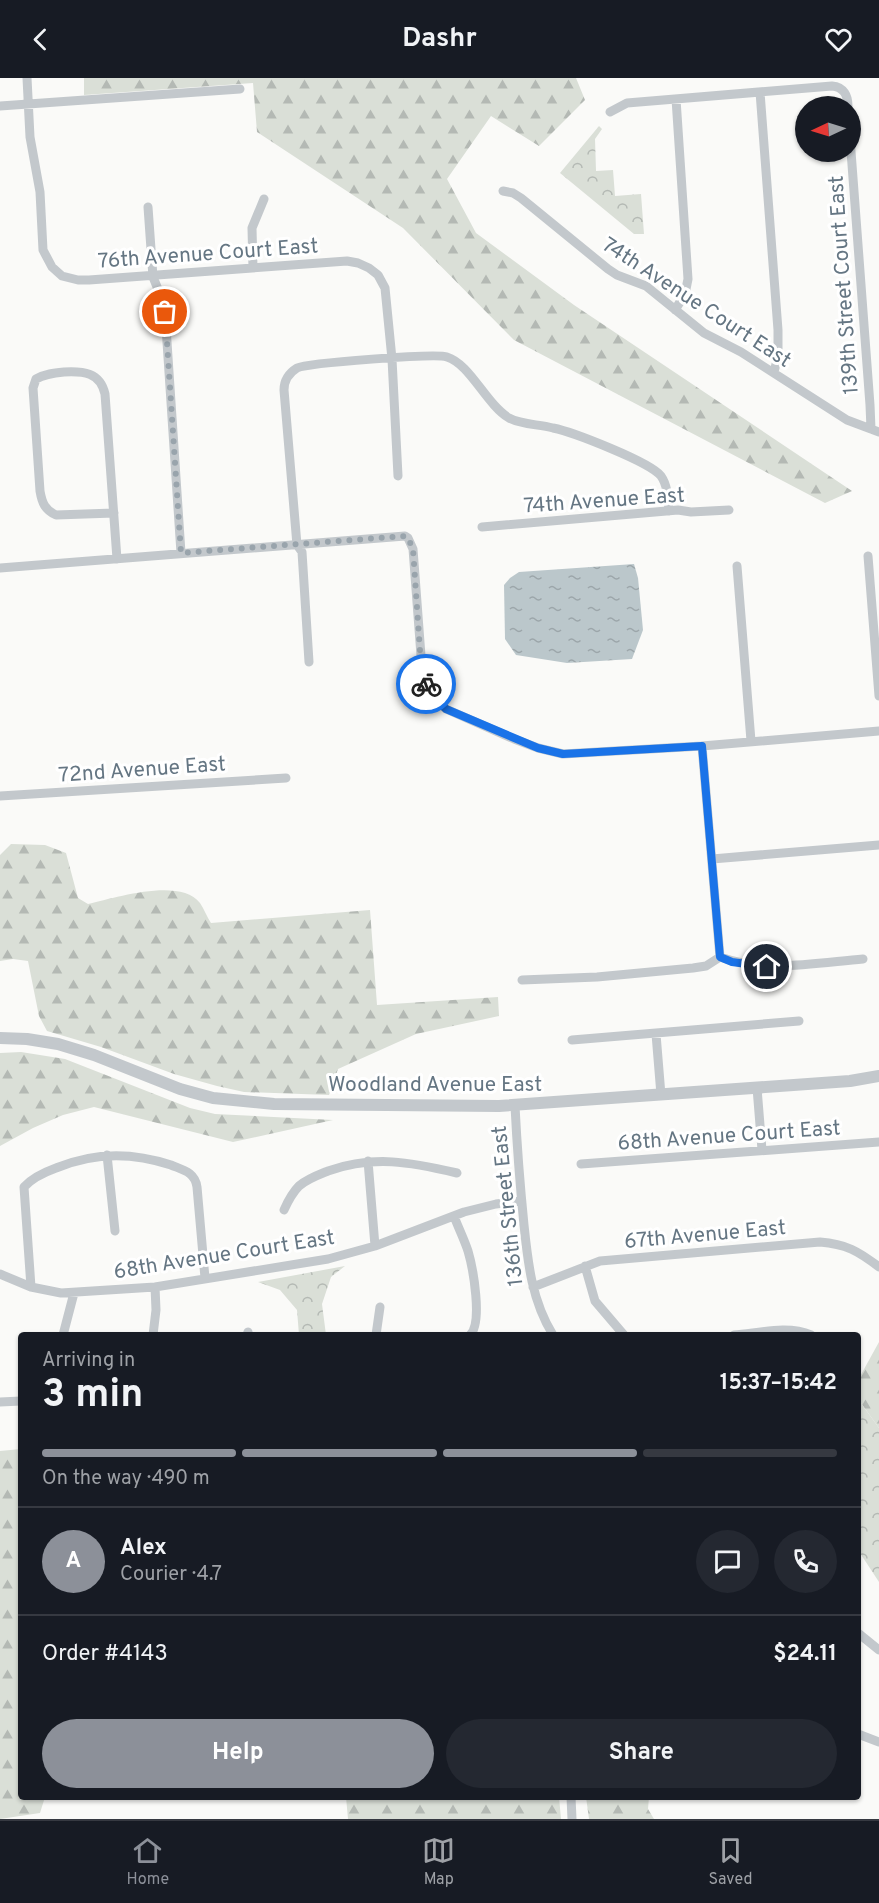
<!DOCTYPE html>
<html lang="en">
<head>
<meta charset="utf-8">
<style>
	body { margin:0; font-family:Overpass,sans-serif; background:#242831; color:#f1f3f6; height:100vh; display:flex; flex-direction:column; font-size:22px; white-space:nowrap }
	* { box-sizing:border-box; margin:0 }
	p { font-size:20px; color:#9ea1a6 }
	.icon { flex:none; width:33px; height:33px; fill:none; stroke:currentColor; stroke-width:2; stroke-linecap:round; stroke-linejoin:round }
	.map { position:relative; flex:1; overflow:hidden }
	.side { position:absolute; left:18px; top:1254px; width:843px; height:468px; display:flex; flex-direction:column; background:#171b24; border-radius:6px; box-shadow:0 2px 4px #0004 }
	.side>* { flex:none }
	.needle { width:39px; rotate:266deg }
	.controls { position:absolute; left:795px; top:18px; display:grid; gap:12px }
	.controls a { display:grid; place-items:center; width:66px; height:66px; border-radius:50%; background:#171b24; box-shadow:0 2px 4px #0004; font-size:30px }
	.pin { position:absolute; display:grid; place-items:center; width:51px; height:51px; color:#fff; margin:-26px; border:3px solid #fff; border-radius:50%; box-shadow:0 2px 6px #0007 }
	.courier { position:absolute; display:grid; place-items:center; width:60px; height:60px; margin:-30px; border:4px solid #1a73e8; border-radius:50%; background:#fff; color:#222; box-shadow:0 2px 8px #0007 }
	.overview em { font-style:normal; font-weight:700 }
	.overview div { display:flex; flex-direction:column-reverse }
	.overview { display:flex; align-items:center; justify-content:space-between; height:102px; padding:0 24px }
	h1 { font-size:39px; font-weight:700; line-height:45px }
	.bar { display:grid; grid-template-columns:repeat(4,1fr); gap:9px 6px; align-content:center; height:72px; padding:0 24px }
	.bar i { height:8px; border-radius:4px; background:#363941 }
	.bar .on { background:#8c9099 }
	.bar p { grid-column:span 4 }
	.line { display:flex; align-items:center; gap:15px; padding:0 24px; border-top:2px solid #363941 }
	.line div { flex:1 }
	.round { display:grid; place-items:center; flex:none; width:63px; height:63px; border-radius:32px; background:#242831 }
	.action { display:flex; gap:12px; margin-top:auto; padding:12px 24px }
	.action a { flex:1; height:69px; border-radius:36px; background:#8c9099; color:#fff; font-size:24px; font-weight:700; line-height:69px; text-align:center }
	.action a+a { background:#242831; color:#f1f3f6 }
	header { display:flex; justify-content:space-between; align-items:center; height:78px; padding:0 24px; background:#171b24; font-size:27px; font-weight:700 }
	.menu { display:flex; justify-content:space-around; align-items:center; height:84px; border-top:2px solid #363941; background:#171b24; font-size:16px; color:#9ea1a6 }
	.menu a { display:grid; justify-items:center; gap:3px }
	.menu .on { color:#8c9099 }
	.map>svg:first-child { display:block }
	.forest { fill:url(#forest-firs) }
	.park { fill:url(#park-crowns) }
	.water { fill:url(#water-ripples) }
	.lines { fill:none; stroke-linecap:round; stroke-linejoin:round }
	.minor { stroke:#c3c8cc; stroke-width:9 }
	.tertiary { stroke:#c3c8cc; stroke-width:12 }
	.done { stroke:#99a4ac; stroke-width:6; stroke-dasharray:0 10.8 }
	.route { stroke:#1a73e8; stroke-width:8 }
	.labels { text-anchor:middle; stroke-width:6; stroke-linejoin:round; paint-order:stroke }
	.street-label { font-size:21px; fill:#657683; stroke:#fff }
</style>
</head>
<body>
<header><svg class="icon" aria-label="back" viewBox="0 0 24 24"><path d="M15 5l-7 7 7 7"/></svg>Dashr<svg class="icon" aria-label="heart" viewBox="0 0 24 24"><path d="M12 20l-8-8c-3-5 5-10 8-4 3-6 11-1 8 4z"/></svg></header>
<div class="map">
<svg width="879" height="1741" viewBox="0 0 879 1741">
	<defs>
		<pattern id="forest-firs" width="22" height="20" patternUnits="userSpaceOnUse" patternTransform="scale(1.5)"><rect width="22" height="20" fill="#dadfd7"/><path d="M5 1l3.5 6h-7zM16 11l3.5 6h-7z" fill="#b4b9b4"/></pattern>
		<pattern id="park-crowns" width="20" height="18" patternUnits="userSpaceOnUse" patternTransform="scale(1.5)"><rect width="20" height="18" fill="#dadfd7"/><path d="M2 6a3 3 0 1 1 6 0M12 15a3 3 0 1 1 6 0" fill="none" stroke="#b4b9b4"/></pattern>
		<pattern id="water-ripples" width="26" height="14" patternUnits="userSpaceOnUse" patternTransform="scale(1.5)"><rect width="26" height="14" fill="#bbc7cb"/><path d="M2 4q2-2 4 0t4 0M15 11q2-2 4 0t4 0" fill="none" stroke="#9ca6aa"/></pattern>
	</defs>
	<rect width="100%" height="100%" fill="#fafaf8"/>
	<path class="forest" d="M84 0H576L585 22 539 68 491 38 447 101 476 155 574 227 852 413 825 425 514 262 403 150 257 54 253 5 84 17Z
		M11 766 45 767 66 775 78 820 88 826C115 820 180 799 200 825 204 831 207 839 211 845L370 832 377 927 498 919 499 938 416 956 338 991 329 1017 244 1014 217 1008 174 996 101 969 47 953 39 938 28 883 13 881 0 883V777Z
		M21 974 65 981 190 1030 215 1036 333 1042 233 1064 94 1029 63 1037 33 1050 0 1068V975Z
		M879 1264V1350L858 1321V1302Z
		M21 1371V1719H45L40 1735 0 1741V1373Z
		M346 1719H559L561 1741H348Z
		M586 1719H649L648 1731 654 1741H589Z"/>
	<path class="park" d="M599 48 602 51 595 61 596 93 613 92 615 118 641 116 644 156H634L560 95Z
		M345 1188 331 1199 322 1226 326 1257H299L297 1232 280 1212 258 1204Z
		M858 1321 879 1350V1504L858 1472Z"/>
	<path class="water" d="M634 486 638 500 643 552 632 581 567 585 516 577 505 561 504 507 510 500 519 494Z"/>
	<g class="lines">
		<path class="minor" d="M27 0 30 59 40 114 43 172 52 189 62 198 78 202H89L347 183 358 185 369 190 378 197 385 210 392 281 398 398
			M760 14 778 252V278L774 294
			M0 28 240 11
			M610 34 627 25 832 8C844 9 848 18 848 28
			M850 60 870 327 871 351
			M503 113 513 115 521 120 608 191 617 197 646 208 704 255 741 274 847 342 879 354
			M148 129 153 199 162 221 165 234 181 475
			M253 190 252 150 264 121
			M675 232 685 216 688 201 676 21
			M114 435 56 437C45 432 42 425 40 413L33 310 36 301C45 296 54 295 64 294 83 293 100 294 105 316L117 481
			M482 449 678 432 691 434 729 432
			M868 478 879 618
			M737 488 751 663
			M0 490 405 458 408 460 413 471 422 591 429 613 446 631 514 661 538 670 563 676 702 668 879 653
			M309 584 302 474 297 467 284 312C284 303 289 295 297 290 308 285 436 275 447 279 470 286 486 326 509 340 522 347 538 346 553 350 573 354 650 384 661 398 668 408 668 422 669 433
			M702 668 720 879
			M0 718 286 700
			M712 781 879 767
			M720 879C765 895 816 885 863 881
			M522 902 597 899 693 890 706 888 720 879
			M656 956 661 1017
			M572 962 799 943
			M757 1010 762 1072
			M515 1028C517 1068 520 1107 524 1147 528 1186 532 1223 553 1257
			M107 1077 115 1153
			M368 1083 375 1168
			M581 1086 879 1064
			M284 1132C288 1123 292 1115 299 1108 307 1101 318 1097 328 1093 374 1077 410 1084 457 1095
			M454 1138C458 1149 464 1161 468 1173 473 1190 483 1245 470 1257
			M585 1188 595 1223 624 1257
			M0 1196 31 1209 61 1215 155 1209 328 1181 375 1168 464 1134 496 1126 521 1123
			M31 1209 24 1109C32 1100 45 1094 56 1090 94 1074 132 1074 171 1087 183 1092 195 1094 197 1109L205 1200
			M533 1209 600 1183 820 1164C846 1166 858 1173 879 1189
			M63 1257 74 1215
			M153 1257 156 1232 155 1209
			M247 1257 248 1254
			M376 1257 380 1229
			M734 1257C759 1255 788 1247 811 1257
			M0 1324 21 1323
			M858 1555 879 1572
			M858 1656 879 1664
			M571 1719 572 1741"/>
		<path class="tertiary" d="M0 960 27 961 58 966 94 977 180 1011 213 1020 274 1026 499 1028 850 1003 879 998"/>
	</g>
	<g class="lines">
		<path class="done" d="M165 234 181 475 405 458 408 460 413 471 420 573 422 591 426 606"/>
		<path class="route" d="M426 606 432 618 446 631 538 670 563 676 702 668 720 879 732 884 767 889"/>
	</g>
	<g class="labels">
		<g class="street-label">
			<text transform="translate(208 175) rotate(-4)" y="7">76th Avenue Court East</text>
			<text transform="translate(843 207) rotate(-94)" y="7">139th Street Court East</text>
			<text transform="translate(697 224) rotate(33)" y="7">74th Avenue Court East</text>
			<text transform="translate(604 422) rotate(-4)" y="7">74th Avenue East</text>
			<text transform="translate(142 691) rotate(-4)" y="7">72nd Avenue East</text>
			<text x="435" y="1013">Woodland Avenue East</text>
			<text transform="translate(729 1057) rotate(-4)" y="7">68th Avenue Court East</text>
			<text transform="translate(507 1128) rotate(-96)" y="7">136th Street East</text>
			<text transform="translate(705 1156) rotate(-5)" y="7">67th Avenue East</text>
			<text transform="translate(224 1176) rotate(-9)" y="7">68th Avenue Court East</text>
		</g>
	</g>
</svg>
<div class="controls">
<a><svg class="needle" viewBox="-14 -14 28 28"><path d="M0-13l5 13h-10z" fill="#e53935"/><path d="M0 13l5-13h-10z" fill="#9ea1a6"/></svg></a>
</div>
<div class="pin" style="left:165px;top:234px;background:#ea580c"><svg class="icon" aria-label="bag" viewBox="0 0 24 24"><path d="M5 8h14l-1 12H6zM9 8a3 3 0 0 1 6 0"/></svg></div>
<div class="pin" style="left:767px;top:889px;background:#1f2937"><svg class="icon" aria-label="home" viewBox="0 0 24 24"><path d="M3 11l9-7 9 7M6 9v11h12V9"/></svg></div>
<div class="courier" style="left:426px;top:606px"><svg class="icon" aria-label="bike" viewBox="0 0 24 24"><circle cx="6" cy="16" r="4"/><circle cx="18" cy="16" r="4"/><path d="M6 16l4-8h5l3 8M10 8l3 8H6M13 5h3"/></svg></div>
<section class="side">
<div class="overview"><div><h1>3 min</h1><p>Arriving in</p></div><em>15:37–15:42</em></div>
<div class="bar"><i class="on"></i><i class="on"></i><i class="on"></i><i></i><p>On the way · 490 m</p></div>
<div class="line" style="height:108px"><b class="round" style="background:#8c9099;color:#fff">A</b><div><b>Alex</b><p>Courier · 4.7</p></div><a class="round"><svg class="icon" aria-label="chat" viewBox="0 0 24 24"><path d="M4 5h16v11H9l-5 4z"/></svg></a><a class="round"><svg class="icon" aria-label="phone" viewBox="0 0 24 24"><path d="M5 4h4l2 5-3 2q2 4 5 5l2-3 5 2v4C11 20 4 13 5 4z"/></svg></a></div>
<div class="line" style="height:78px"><div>Order #4143</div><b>$24.11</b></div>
<div class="action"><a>Help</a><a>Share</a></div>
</section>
</div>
<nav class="menu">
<a class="on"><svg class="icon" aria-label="home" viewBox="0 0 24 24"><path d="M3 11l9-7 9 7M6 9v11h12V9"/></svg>Home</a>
<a><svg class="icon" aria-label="map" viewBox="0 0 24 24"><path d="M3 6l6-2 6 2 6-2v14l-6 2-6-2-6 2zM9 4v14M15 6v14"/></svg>Map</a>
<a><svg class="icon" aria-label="saved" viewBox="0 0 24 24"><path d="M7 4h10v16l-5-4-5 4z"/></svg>Saved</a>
</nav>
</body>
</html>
